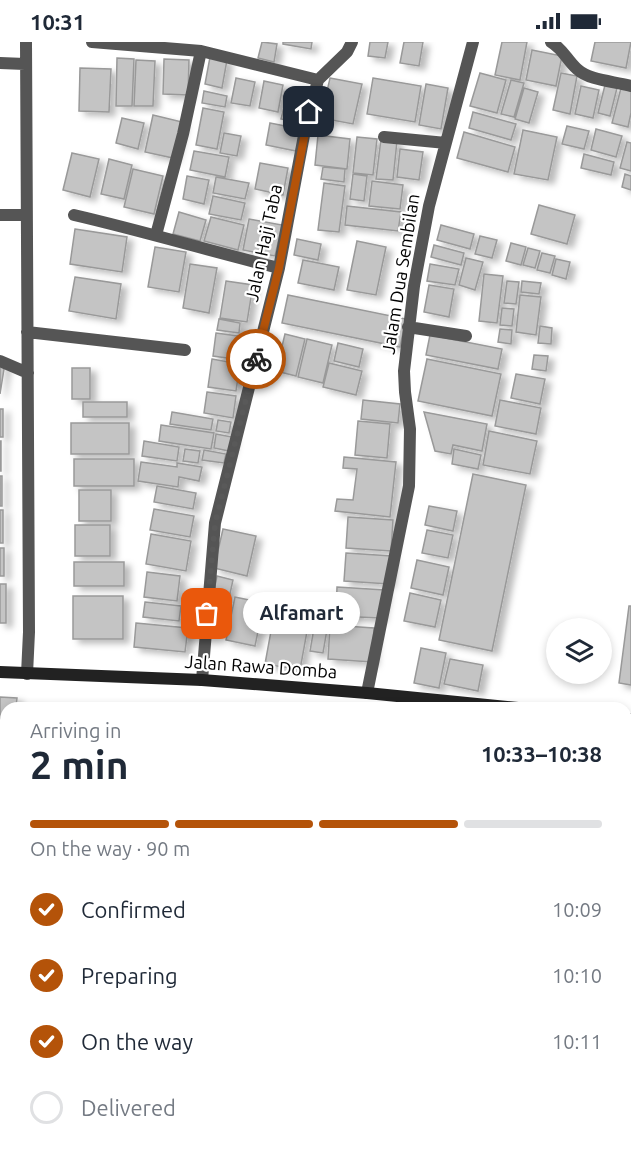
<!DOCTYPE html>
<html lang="en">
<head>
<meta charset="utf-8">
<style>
	body { margin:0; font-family:Ubuntu,sans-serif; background:#f6f6f7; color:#1f2937; height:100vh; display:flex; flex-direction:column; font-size:22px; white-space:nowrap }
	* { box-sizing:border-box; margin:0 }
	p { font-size:20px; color:#747a83 }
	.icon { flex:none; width:33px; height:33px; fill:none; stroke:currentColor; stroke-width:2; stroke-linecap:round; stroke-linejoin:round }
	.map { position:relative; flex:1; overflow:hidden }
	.side { position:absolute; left:0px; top:660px; width:632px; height:450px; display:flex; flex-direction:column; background:#fff; border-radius:18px 18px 0 0; box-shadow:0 3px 9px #0003 }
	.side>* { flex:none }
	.controls { position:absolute; left:546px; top:576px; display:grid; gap:12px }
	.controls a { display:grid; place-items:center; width:66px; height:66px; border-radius:50%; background:#fff; box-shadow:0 3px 9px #0003; font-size:30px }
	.pin { position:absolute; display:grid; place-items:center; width:51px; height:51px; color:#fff; margin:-26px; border-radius:12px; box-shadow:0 3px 9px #0006 }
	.courier { position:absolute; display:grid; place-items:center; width:60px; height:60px; margin:-30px; border:4px solid #b45309; border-radius:50%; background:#fff; color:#222; box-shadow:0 2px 8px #0007 }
	.bubble { position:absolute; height:42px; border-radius:21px; background:#fff; box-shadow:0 3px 9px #0003; font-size:20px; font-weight:700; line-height:42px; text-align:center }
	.head em { font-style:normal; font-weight:700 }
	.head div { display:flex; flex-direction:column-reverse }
	.head { display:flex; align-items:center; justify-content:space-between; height:102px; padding:0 30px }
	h1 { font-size:39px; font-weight:700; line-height:45px }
	.bar { display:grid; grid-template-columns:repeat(4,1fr); gap:9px 6px; align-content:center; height:72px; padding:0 30px }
	.bar i { height:8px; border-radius:4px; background:#e0e1e3 }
	.bar .on { background:#b45309 }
	.bar p { grid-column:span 4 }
	ol { padding:0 30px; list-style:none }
	li { display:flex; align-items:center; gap:18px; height:66px }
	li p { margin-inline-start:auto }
	li .icon { padding:6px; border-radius:50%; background:#b45309; color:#fff; stroke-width:4 }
	li:last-child { color:#747a83 }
	li i { width:33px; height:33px; border:3px solid #e0e1e3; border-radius:50% }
	.status { display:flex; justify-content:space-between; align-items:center; height:42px; padding:0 30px; background:#fff; direction:ltr }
	.status svg { height:16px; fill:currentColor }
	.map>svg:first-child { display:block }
	.building { fill:#c4c4c4; stroke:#999; stroke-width:1.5; filter:url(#shadow) }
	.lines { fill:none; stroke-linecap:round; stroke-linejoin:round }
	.street { stroke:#555; stroke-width:12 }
	.secondary { stroke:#222; stroke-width:12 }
	.done { stroke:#595959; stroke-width:6; stroke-dasharray:0 10.8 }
	.route { stroke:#b45309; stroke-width:8 }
	.labels { text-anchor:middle; stroke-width:4.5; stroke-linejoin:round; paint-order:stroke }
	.street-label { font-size:18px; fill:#000; stroke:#fff }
</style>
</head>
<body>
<div class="status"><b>10:31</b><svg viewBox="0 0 49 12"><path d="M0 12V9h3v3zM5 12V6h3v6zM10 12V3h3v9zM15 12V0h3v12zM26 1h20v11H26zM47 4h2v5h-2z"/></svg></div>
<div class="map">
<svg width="631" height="1110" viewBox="0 0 631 1110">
	<defs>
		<filter id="shadow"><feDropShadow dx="6" dy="4" stdDeviation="3" flood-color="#0004"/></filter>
	</defs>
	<rect width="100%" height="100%" fill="#fff"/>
	<path class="building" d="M262 0 277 2 274 20 258 16Z
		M283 0H312L311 7 283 2Z
		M370 0H388L385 16 368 14Z
		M404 0H423L419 24 400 21Z
		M502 0H527L520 38 495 33Z
		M595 0H631L626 26 591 19Z
		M532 8 562 14 556 44 526 38Z
		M210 15 227 18 222 46 205 42Z
		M117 16 134 17 132 64H116Z
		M164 17 189 18 188 53 163 52Z
		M136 18 155 19 153 64H134Z
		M80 26 111 27 109 70 79 69Z
		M480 31 506 38 497 71 470 64Z
		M561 31 577 34 570 72 553 68Z
		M236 36 255 40 250 64 231 61Z
		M330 36 362 42 353 82 321 76Z
		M373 36 421 44 415 80 367 72Z
		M511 38 524 41 514 75 501 72Z
		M264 39 283 43 278 70 259 66Z
		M426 42 448 46 441 87 419 83Z
		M605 43 617 46 610 74 598 71Z
		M581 44 599 48 593 76 575 72Z
		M524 46 538 50 529 81 515 77Z
		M621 46 631 49V71L628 85 612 81Z
		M204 49 227 54 225 65 202 61Z
		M285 61 307 66 304 82 281 77Z
		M203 66 224 70 217 107 196 103Z
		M473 70 516 82 511 98 469 86Z
		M153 73 182 80 173 116 145 110Z
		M122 76 144 81 138 107 116 101Z
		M270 81 301 87 296 109 266 103Z
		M567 84 589 89 584 107 562 102Z
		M596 87 622 94 616 115 591 108Z
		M523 88 557 95 548 138 514 132Z
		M464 90 515 105 508 130 457 116Z
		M224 91 241 94 237 114 220 111Z
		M318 93 350 97 347 127 315 123Z
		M357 95 377 97 373 133 353 131Z
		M381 97 397 99 393 138 376 137Z
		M627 100 631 101V129L620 126Z
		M400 107 423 110 419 138 397 135Z
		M194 109 229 115 225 135 190 128Z
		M72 111 99 117 90 155 63 148Z
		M584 112 614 120 611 133 581 126Z
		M109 117 132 123 124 157 101 152Z
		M260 121 288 126 283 153 255 147Z
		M323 125 345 127 344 140 321 137Z
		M133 127 163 134 154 172 124 165Z
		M353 132 367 134 364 159 350 157Z
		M625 132 631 134V148L622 145Z
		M187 134 209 138 204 162 183 157Z
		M216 135 249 141 245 157 213 151Z
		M372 139 403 143 400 167 369 164Z
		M324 141 345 144 339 190 318 188Z
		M213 154 245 161 241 178 209 172Z
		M539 163 575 173 567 202 531 192Z
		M347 164 401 170 398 189 345 183Z
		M179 170 206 178 200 199 173 192Z
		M211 175 244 183 238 208 204 199Z
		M249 177 282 183 275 214 243 208Z
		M441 183 474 192 470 207 437 198Z
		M75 187 127 195 122 230 70 222Z
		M480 194 497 198 492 216 475 212Z
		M297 197 321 202 318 218 294 213Z
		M357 199 386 205 376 253 347 248Z
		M511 201 526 205 521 223 506 219Z
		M434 203 464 211 461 223 431 215Z
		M155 205 186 210 179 250 148 245Z
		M528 206 540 209 535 226 523 223Z
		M542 211 555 214 550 231 537 228Z
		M466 216 483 220 475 248 459 243Z
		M556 217 570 220 566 237 552 233Z
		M303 218 339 225 334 248 298 241Z
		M190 222 217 226 209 271 183 266Z
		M430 222 459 227 455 243 427 239Z
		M484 232 503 234 497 281 479 279Z
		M75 235 121 242 116 277 69 269Z
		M226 239 253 243 247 280 220 276Z
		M507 239 519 240 516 262 504 261Z
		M522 239 541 241 539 252 521 250Z
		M429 243 454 247 449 275 424 270Z
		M288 253 406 277 400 305 282 281Z
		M520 253 541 255 536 293 516 290Z
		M502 266 514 267 512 284 500 283Z
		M219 277 240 281 239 291 217 288Z
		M540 284 552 286 551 302 538 301Z
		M500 287 512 288 511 302 498 300Z
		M216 291 245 295 241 318 213 314Z
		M285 292 305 297 296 334 276 329Z
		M430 293 502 307 498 327 426 313Z
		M307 297 332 303 323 341 298 335Z
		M338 301 363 307 359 325 334 319Z
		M534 313 548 314 546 329 532 327Z
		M212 317 240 322 236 349 208 345Z
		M427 317 501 332 492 374 418 359Z
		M0 321H5L0 352Z
		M329 321 362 329 356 353 323 345Z
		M72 326H90V357H72Z
		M516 332 545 337 540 362 511 356Z
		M207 350 236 354 233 376 204 371Z
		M363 358 400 362 398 381 361 377Z
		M500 358 541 366 536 392 495 384Z
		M83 360H127V375H83Z
		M0 367H3V395H0Z
		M172 370 213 377 211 388 170 382Z
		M424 370 487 382 482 409 453 403 451 412 435 409Z
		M218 378 231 380 229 391 216 389Z
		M358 379 390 382 387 416 355 413Z
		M71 381H129V412H71Z
		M161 383 214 391 211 407 159 399Z
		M489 389 537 399 530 432 483 423Z
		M216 392 232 395 229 409 214 406Z
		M0 399H1V429H0Z
		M144 399 179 405 177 419 142 414Z
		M185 407 200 409 198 421 183 419Z
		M454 407 481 413 478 427 452 422Z
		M204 408 226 412 224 421 202 418Z
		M344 415 396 420 390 475 335 469 337 457 353 458 357 427 343 426Z
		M74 417H134V444H74Z
		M141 420 177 425V421L202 425 199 439 179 435 178 445 138 439Z
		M473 432 526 443 492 609 439 598Z
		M0 434H2V464H0Z
		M157 444 196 451 193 467 154 460Z
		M79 448H111V479H79Z
		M429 464 457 469 453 489 425 483Z
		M154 467 194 474 190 495 150 488Z
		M0 468H3V501H0Z
		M348 475 393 478 391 509 346 506Z
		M75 483H110V514H75Z
		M223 487 256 494 247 534 214 526Z
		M427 488 453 493 448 516 422 511Z
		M151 492 191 499 186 529 146 522Z
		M0 506H4V534H0Z
		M346 511 392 514 389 542 344 539Z
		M417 518 449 525 443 553 411 546Z
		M74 520H124V544H74Z
		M147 530 180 534 177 559 144 555Z
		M217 534 233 538 224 579 208 575Z
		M0 542H6V581H0Z
		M337 545 385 548 380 576 336 574Z
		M410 551 441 558 435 585 404 579Z
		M73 554H123V597H73Z
		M235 555 264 561 255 604 226 598Z
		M319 557 332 559 329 577 315 574Z
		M145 560 181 564 179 579 143 575Z
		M629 564H631V643L619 641Z
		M275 567 310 573 300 628 265 622Z
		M315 580 328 582 323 611 310 609Z
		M136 581 188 586 185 610 134 605Z
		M330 583 374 586 372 620 328 617Z
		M421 606 446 611 439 646 414 641Z
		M450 617 483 623 478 649 444 642Z
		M0 655 17 656 16 666H6V705H0Z
		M0 711H6V732H0Z
		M0 735H6V752L0 751Z
		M626 749H631V774H626Z
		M626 782 630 783 626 818Z
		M6 804V827H0V805Z
		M0 831H6V870H0Z
		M0 880H6V904H0Z
		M6 910V928H0V911Z
		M0 931H6V946H0Z
		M0 948H6V981H0Z
		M0 1030H6V1053H0Z
		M0 1057 6 1058V1084H0Z
		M0 1089H6V1104H30V1110H0Z
		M80 1104H110V1110H80Z
		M502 1104H547V1110H502Z
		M556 1104H598V1110H556Z"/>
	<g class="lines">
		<path class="street" d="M26 0 29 590 27 632
			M92 0 201 9 318 38
			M551 0C563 7 567 18 577 27 590 39 614 39 631 44
			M0 21 25 22
			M384 95 446 101
			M0 173H26
			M74 173C143 189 210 209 279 226
			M156 193 183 92 201 9
			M408 285 466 294
			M27 290 185 308
			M0 319 28 331
			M202 638 215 481 279 226 305 88 318 38 347 10 352 0
			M367 651 409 444 410 387 405 350 404 329 414 244 429 164 473 0
			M0 780H6
			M626 838H631
			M51 1104V1110
			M217 1104 220 1106 344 1110
			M437 1104V1110
			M470 1104V1110
			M616 1104V1110
			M195 1110V1104"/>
		<path class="secondary" d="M0 630 202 638 367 651 518 666
			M626 677H631"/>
	</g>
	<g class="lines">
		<path class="done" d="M207 572 215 482 256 317"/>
		<path class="route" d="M256 317 279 226 309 70"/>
	</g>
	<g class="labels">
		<g class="street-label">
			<text transform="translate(264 201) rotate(-78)" y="6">Jalan Haji Taba</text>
			<text transform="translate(401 232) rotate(-81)" y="6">Jalam Dua Sembilan</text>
			<text transform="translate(261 625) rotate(4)" y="6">Jalan Rawa Domba</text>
		</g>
	</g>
</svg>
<div class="controls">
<a><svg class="icon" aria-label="layers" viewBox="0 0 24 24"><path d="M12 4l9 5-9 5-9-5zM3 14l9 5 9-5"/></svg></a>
</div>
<div class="pin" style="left:207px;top:572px;background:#ea580c"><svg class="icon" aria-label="bag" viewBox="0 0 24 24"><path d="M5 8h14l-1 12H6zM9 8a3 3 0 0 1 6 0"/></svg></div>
<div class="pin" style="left:309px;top:70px;background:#1f2937"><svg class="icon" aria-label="home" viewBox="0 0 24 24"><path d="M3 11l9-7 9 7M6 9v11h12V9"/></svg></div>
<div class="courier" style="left:256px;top:317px"><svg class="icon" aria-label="bike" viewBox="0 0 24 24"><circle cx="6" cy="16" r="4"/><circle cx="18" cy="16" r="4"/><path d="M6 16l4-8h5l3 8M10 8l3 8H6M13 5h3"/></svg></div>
<div class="bubble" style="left:243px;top:550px;width:117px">Alfamart</div>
<section class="side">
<div class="head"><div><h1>2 min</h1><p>Arriving in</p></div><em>10:33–10:38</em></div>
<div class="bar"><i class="on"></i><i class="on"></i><i class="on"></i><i></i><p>On the way · 90 m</p></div>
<ol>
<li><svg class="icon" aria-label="check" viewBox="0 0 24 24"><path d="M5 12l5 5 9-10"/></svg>Confirmed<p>10:09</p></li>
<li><svg class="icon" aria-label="check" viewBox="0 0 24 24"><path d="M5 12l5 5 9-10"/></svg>Preparing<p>10:10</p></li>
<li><svg class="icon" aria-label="check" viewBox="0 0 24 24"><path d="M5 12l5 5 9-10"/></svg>On the way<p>10:11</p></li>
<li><i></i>Delivered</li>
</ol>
</section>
</div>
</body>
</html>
